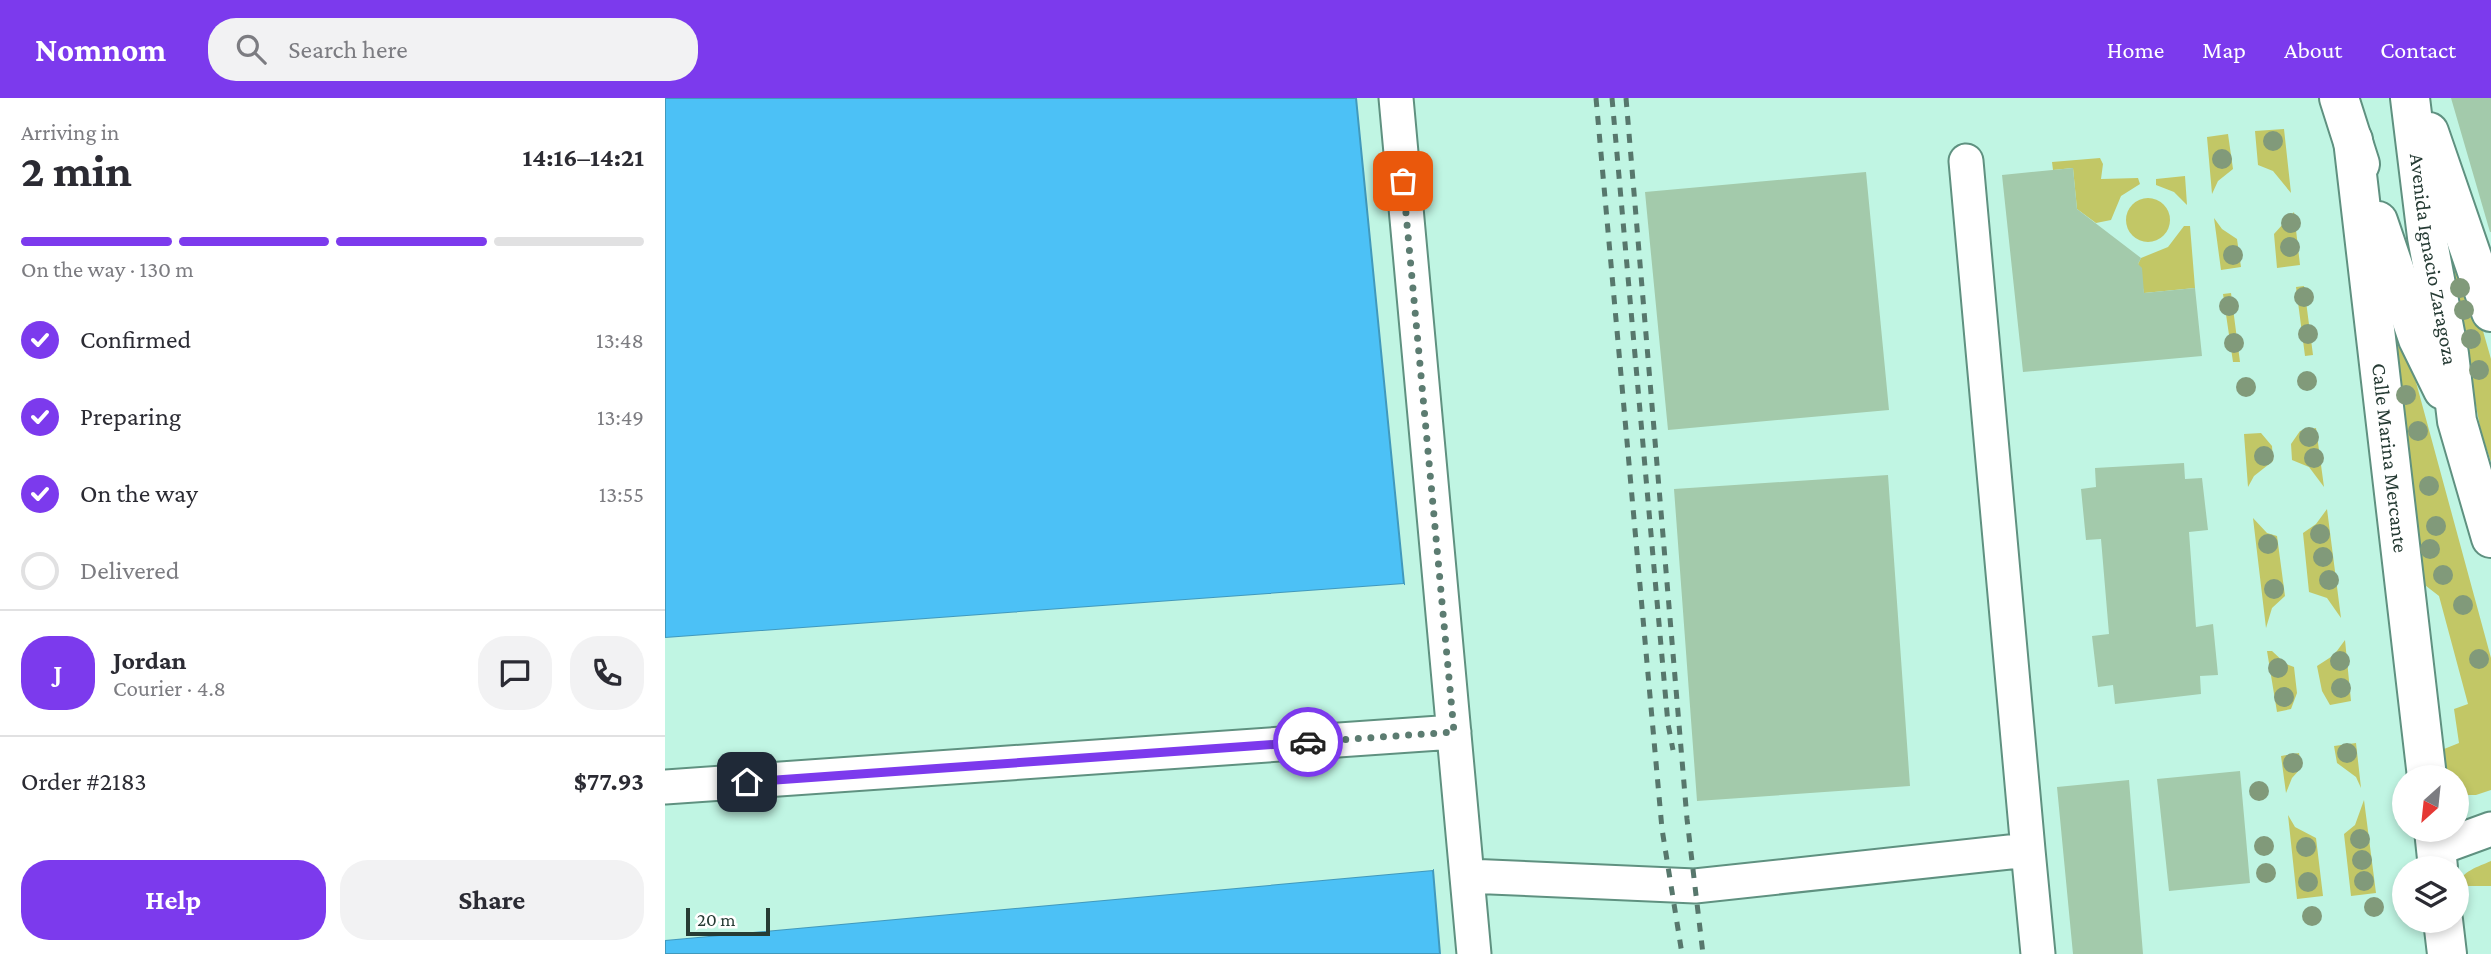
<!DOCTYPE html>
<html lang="en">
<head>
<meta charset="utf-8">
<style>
	body { margin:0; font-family:"Crimson Pro",serif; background:#f2f2f3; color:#2b2b33; height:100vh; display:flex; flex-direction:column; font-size:26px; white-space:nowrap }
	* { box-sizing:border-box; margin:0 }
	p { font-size:23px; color:#7c7c81 }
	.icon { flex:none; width:38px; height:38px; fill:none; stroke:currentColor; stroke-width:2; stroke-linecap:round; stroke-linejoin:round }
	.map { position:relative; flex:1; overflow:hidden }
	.details { display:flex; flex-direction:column; background:#fff; width:665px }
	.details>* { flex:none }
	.needle { width:46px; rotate:207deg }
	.controls { position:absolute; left:1727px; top:667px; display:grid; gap:14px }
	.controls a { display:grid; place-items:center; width:77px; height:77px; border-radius:50%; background:#fff; box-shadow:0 4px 10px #0003; font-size:35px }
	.scale { position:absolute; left:21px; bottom:18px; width:84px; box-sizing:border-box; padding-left:7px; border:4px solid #263b34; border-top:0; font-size:19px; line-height:24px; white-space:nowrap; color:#263b34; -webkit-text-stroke:5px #fff; paint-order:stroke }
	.pin { position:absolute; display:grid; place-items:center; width:60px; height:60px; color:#fff; margin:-30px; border-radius:14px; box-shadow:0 4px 10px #0006 }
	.courier { position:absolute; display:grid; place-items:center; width:70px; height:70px; margin:-35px; border:5px solid #7c3aed; border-radius:50%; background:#fff; color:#222; box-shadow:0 2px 9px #0007 }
	.head em { font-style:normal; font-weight:700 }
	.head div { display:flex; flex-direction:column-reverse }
	.head { display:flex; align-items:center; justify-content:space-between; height:119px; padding:0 21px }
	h1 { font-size:46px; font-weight:700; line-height:52px }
	.bar { display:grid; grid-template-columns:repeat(4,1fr); gap:10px 7px; align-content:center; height:84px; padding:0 21px }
	.bar i { height:9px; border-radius:5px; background:#e1e1e2 }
	.bar .active { background:#7c3aed }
	.bar p { grid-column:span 4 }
	.line { display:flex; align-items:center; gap:18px; padding:0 21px; border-top:2px solid #e1e1e2 }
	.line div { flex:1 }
	.round { display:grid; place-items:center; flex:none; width:74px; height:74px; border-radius:28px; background:#f2f2f3 }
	ol { padding:0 21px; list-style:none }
	li { display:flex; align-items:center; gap:21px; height:77px }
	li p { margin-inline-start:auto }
	li .icon { padding:7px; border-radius:50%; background:#7c3aed; color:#fff; stroke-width:4 }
	li:last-child { color:#7c7c81 }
	li i { width:38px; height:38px; border:4px solid #e1e1e2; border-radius:50% }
	.action { display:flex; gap:14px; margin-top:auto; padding:14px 21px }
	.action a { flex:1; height:80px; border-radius:28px; background:#7c3aed; color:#fff; font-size:28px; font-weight:700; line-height:80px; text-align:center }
	.action a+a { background:#f2f2f3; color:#2b2b33 }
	header { display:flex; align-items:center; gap:42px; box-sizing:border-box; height:98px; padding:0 35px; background:#7c3aed; color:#fff }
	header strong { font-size:33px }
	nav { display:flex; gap:38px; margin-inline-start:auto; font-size:24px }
	.search { width:490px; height:63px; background:#f2f2f3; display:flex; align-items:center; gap:18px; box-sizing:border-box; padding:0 24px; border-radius:28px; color:#7c7c81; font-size:26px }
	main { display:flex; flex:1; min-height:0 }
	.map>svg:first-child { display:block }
	.green { fill:#c2c766 }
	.water { fill:#4cc1f6; stroke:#4199bc; stroke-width:2 }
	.pier { fill:#c0f5e3 }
	.building { fill:#a3caab }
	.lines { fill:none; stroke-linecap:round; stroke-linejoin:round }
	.minor-casing { stroke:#5f9180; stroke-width:37 }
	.major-casing { stroke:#5f9180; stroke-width:42 }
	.minor { stroke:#fff; stroke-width:33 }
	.major { stroke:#fff; stroke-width:38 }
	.rail { stroke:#57776c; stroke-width:5; stroke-dasharray:9 9; stroke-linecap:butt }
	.tree { fill:#819a7a }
	.done { stroke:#5c7c71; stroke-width:7; stroke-dasharray:0 12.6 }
	.route { stroke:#7c3aed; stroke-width:9 }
	.labels { text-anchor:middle; stroke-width:7; stroke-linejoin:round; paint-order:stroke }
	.street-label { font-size:21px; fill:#263b34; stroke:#fff }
</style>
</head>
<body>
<header>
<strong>Nomnom</strong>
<div class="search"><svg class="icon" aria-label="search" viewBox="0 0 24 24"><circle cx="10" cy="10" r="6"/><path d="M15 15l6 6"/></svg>Search here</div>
<nav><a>Home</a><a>Map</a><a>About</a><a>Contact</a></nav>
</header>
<main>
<section class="details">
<div class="head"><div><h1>2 min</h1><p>Arriving in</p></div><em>14:16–14:21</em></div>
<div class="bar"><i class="active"></i><i class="active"></i><i class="active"></i><i></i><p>On the way · 130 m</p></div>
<ol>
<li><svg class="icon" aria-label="check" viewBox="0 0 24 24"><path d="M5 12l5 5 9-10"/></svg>Confirmed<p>13:48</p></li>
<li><svg class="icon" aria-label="check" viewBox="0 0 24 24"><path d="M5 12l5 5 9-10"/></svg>Preparing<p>13:49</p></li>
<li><svg class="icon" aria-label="check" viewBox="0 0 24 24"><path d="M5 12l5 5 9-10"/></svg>On the way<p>13:55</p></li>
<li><i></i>Delivered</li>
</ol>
<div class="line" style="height:126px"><b class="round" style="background:#7c3aed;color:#fff">J</b><div><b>Jordan</b><p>Courier · 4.8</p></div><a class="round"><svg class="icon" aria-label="chat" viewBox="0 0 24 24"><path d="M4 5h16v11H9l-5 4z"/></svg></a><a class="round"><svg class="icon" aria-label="phone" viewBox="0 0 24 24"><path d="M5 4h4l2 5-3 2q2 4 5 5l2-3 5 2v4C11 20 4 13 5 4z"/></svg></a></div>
<div class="line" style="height:91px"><div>Order #2183</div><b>$77.93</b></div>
<div class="action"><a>Help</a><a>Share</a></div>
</section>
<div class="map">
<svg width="1826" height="856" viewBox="0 0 1826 856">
	<rect width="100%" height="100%" fill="#c0f5e3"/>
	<path class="green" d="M1619 31 1626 95 1608 73 1593 67 1590 33Z
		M1563 36 1568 71 1553 83 1547 96 1542 39Z
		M1435 60 1438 66 1436 81 1473 80 1475 86 1456 98 1446 122 1431 125 1412 111 1408 70 1388 72 1387 64Z
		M1520 78 1522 107 1509 94 1491 87V81Z
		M1461 122a22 22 0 1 1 44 0a22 22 0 1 1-44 0Z
		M1629 114 1635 167 1612 170 1609 136Z
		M1549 120 1557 131 1572 141 1576 169 1556 172Z
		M1519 128H1525L1530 190 1479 195 1473 166 1476 160 1503 149Z
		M1791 138 1826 261V364L1816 334 1780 143Z
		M1720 170 1826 560V692L1811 697H1792V679H1775L1774 653 1794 645 1789 611 1803 606 1774 498 1756 484Z
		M1639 188 1648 257 1640 258 1631 189Z
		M1566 195 1575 264H1568L1558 196Z
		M1651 330 1659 389 1644 369 1627 362 1626 346 1635 333Z
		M1596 335 1607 348 1608 363 1589 378 1583 389 1579 336Z
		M1662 411 1676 520 1662 500 1644 494 1638 435 1651 426Z
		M1588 420 1602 435 1612 438 1620 498 1607 510 1601 530Z
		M1680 542 1686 603 1665 607 1657 593 1652 568 1669 557Z
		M1602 553H1607L1621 566 1629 569 1632 595 1626 611 1612 614Z
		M1691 645 1696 690 1691 679 1672 665 1669 648Z
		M1634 655 1636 670 1627 680 1621 695 1616 658Z
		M1699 702 1711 795 1686 798 1679 736 1690 727Z
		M1623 717 1630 729 1651 740 1658 798 1632 801Z
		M1826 763V788H1793C1796 773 1813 769 1826 763Z"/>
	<path class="water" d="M0 0H691L739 486 0 540Z
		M768 772 775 856H0V842Z"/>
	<path class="pier" d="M739 486V490L0 544V540Z
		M768 768V772L0 842V838Z"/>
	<path class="building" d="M1786 0H1826V134H1825Z
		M1408 70 1412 111 1476 160 1473 166 1477 170 1479 195 1530 190 1537 258 1358 274 1337 77Z
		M1201 74 1224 312 1003 332 980 94Z
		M1519 365 1520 381 1537 380 1543 432 1524 434 1531 529 1548 526 1553 577 1535 578 1536 596 1450 606 1448 587 1433 589 1427 538 1444 536 1436 441 1421 442 1416 391 1431 389 1430 370Z
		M1223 377 1245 688 1032 703 1009 391Z
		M1575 673 1585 785 1504 793 1492 681Z
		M1464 682 1478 856H1408L1392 689Z"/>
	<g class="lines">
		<g class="minor-casing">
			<path id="minor" d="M731 0 809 856
				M1301 63 1363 752
				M0 689 789 634
				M1771 751 1826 731
				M802 778 1030 788 1363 752 1373 856"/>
		</g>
		<g class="major-casing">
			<g id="major">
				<path d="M1674 0 1695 66"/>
				<path id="s1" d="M1745 0 1762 139 1784 256 1792 323 1826 440"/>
				<path d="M1764 34 1826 214"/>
				<path id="s2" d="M1688 42 1762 679"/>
				<path d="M1713 123 1753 241 1778 292"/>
				<path d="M1769 732 1773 770"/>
				<path d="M1778 822 1782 856"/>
			</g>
		</g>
		<use href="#minor" class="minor"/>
		<use href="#major" class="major"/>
		<path class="rail" d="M931 0 997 731 1017 856
			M947 0 1003 626 1008 652
			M961 0 1022 721 1038 856"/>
	</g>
	<g class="tree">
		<circle cx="1608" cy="43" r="10"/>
		<circle cx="1557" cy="61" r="10"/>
		<circle cx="1626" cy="125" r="10"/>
		<circle cx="1625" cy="149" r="10"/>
		<circle cx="1568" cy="157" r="10"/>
		<circle cx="1795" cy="190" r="10"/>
		<circle cx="1639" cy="199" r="10"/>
		<circle cx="1564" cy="208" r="10"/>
		<circle cx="1799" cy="212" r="10"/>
		<circle cx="1643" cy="236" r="10"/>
		<circle cx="1806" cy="241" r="10"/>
		<circle cx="1569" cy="245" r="10"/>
		<circle cx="1814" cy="272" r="10"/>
		<circle cx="1642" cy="283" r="10"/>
		<circle cx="1581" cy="289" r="10"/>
		<circle cx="1741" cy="297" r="10"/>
		<circle cx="1753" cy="333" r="10"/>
		<circle cx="1644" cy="339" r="10"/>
		<circle cx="1599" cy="358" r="10"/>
		<circle cx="1649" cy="360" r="10"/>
		<circle cx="1764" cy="388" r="10"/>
		<circle cx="1771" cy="428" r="10"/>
		<circle cx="1655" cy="436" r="10"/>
		<circle cx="1603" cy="446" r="10"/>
		<circle cx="1765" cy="451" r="10"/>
		<circle cx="1658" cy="459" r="10"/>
		<circle cx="1778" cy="477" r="10"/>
		<circle cx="1664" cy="482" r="10"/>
		<circle cx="1609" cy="491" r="10"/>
		<circle cx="1798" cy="507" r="10"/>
		<circle cx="1814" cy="561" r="10"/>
		<circle cx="1675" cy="563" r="10"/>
		<circle cx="1613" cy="570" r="10"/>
		<circle cx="1676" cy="590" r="10"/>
		<circle cx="1619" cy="599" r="10"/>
		<circle cx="1682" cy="655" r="10"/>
		<circle cx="1628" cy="665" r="10"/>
		<circle cx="1594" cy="693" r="10"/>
		<circle cx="1695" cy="741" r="10"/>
		<circle cx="1599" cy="748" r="10"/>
		<circle cx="1641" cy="749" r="10"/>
		<circle cx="1697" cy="762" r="10"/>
		<circle cx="1601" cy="775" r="10"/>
		<circle cx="1699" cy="783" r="10"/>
		<circle cx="1643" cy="784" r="10"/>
		<circle cx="1709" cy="809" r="10"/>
		<circle cx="1647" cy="818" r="10"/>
	</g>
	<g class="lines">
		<path class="done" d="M643 644 789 634 738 83"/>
		<path class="route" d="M82 684 643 644"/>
	</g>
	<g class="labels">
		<g class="street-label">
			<text dy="7" stroke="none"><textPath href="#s1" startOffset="163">Avenida Ignacio Zaragoza</textPath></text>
			<text dy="7" stroke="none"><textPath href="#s2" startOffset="320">Calle Marina Mercante</textPath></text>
		</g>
	</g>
</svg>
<div class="controls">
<a><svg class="needle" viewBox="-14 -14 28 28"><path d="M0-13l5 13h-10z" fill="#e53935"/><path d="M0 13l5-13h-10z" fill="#7c7c81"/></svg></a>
<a><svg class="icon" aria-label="layers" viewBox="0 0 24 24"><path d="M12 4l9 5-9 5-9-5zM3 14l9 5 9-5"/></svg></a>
</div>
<div class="scale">20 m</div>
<div class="pin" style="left:738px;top:83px;background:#ea580c"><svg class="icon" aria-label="bag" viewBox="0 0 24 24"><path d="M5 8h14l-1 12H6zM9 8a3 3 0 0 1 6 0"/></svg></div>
<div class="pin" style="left:82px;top:684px;background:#1f2937"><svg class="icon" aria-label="home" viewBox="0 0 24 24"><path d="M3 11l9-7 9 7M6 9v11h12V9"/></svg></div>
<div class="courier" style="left:643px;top:644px"><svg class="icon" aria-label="car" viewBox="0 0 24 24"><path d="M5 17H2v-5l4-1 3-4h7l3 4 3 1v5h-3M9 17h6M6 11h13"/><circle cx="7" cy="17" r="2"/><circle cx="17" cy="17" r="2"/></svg></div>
</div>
</main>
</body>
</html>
